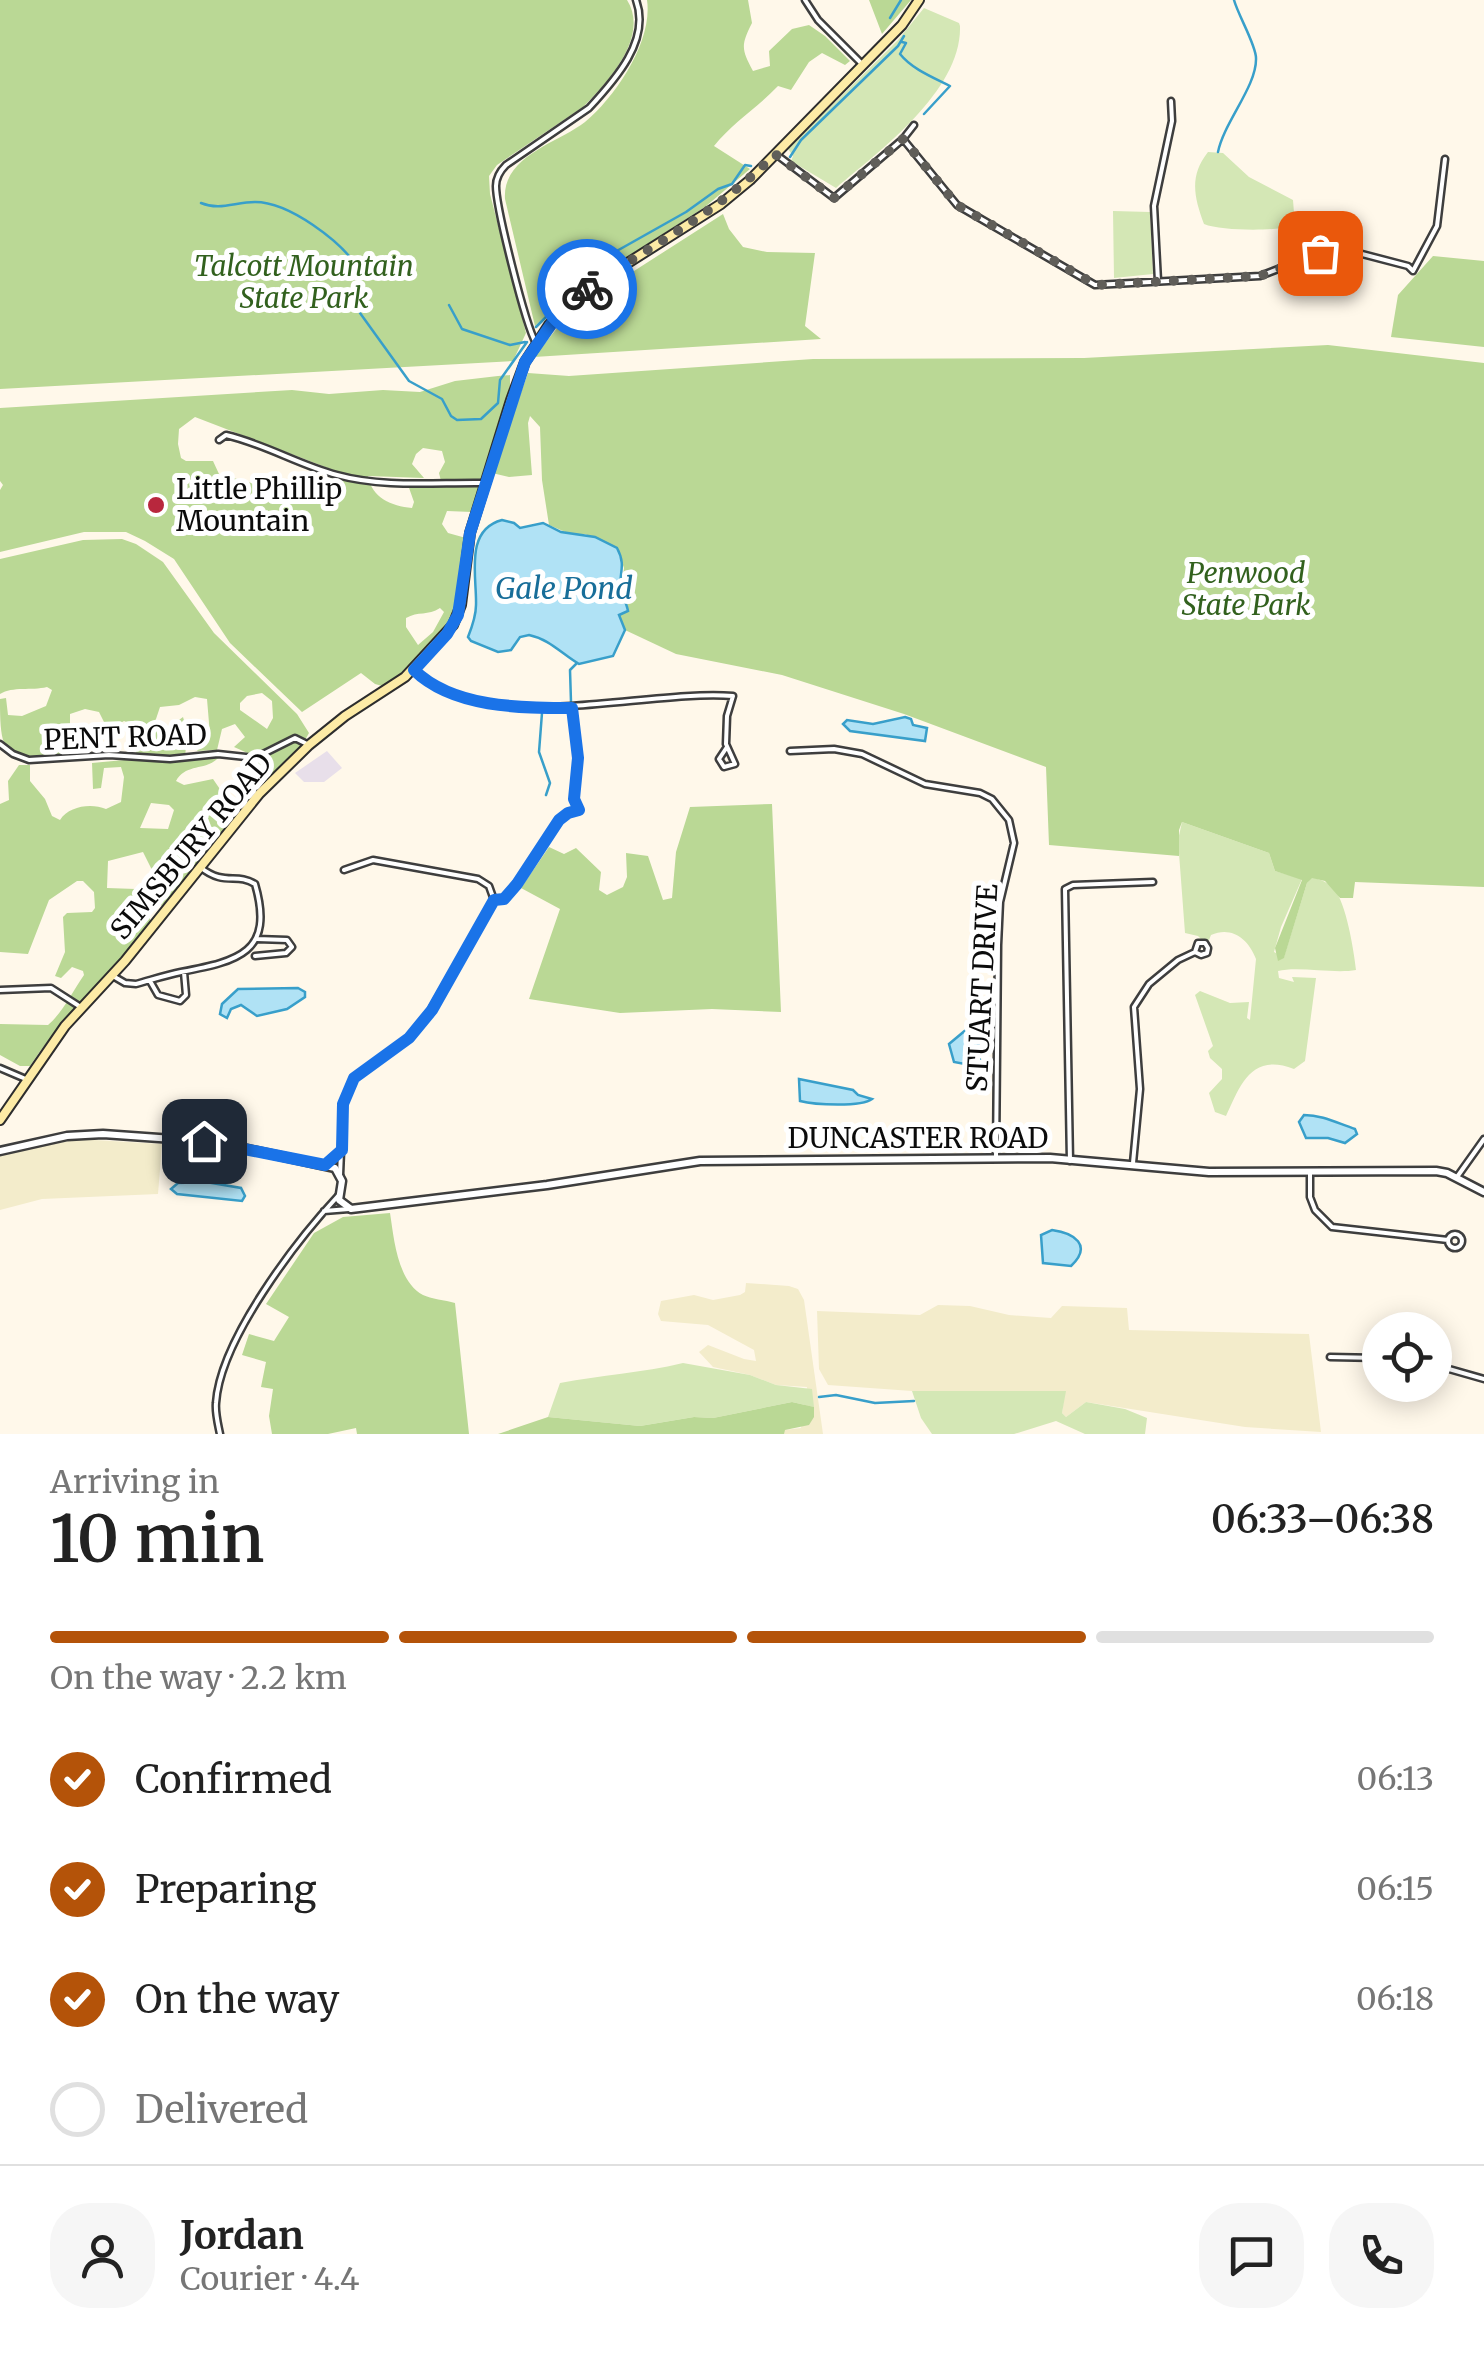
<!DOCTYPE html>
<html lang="en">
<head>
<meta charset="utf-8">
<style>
	body { margin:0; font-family:Merriweather,serif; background:#f6f6f6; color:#222; height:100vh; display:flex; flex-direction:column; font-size:38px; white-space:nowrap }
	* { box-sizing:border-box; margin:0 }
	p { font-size:32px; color:#767676 }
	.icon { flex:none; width:55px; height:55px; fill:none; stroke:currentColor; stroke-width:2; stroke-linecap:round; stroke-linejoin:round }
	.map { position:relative; height:1434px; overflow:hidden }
	.details { display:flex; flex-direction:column; background:#fff; flex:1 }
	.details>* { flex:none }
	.fabs { position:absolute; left:1362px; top:1312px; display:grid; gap:20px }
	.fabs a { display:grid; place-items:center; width:90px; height:90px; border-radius:50%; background:#fff; box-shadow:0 5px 25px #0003; font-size:50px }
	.pin { position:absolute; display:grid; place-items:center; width:85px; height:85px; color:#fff; margin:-42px; border-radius:20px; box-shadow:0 5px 15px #0006 }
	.courier { position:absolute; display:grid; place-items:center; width:100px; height:100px; margin:-50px; border:8px solid #1a73e8; border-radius:50%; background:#fff; color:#222; box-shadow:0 2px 12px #0007 }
	.overview em { font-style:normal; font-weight:600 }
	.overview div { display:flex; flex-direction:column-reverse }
	.overview { display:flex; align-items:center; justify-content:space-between; height:170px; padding:0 50px }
	h1 { font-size:65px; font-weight:600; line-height:75px }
	.bar { display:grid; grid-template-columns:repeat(4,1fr); gap:15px 10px; align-content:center; height:120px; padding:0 50px }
	.bar i { height:12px; border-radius:8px; background:#e0e0e0 }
	.bar .active { background:#b45309 }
	.bar p { grid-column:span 4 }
	.line { display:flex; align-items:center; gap:25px; padding:0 50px; border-top:2px solid #e0e0e0 }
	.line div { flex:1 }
	.round { display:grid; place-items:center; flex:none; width:105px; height:105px; border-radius:40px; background:#f6f6f6 }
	ol { padding:0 50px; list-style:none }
	li { display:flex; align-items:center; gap:30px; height:110px }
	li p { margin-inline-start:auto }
	li .icon { padding:10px; border-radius:50%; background:#b45309; color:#fff; stroke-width:4 }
	li:last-child { color:#767676 }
	li i { width:55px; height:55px; border:5px solid #e0e0e0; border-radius:50% }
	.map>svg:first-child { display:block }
	.industrial { fill:#e8dfea }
	.farmland { fill:#f3eccb }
	.green { fill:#d4e7b5 }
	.forest { fill:#bad895; fill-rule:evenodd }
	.water { fill:#b0e2f5; stroke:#389fca; stroke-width:2.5 }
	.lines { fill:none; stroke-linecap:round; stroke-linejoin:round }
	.stream { stroke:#389fca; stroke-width:2.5 }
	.minor-casing { stroke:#3e3e3e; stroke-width:9 }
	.tertiary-casing { stroke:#3e3e3e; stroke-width:11 }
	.secondary-casing { stroke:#2d2d2d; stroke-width:12 }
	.minor { stroke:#fff; stroke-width:4 }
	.tertiary { stroke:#fff; stroke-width:6 }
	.secondary { stroke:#fdeba6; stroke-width:8 }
	.done { stroke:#605e59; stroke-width:10; stroke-dasharray:0 18 }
	.route { stroke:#1a73e8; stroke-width:12 }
	.poi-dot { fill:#b8273d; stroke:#fff; stroke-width:4 }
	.labels { text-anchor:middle; stroke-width:10; stroke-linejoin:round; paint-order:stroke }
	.park-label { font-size:28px; font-style:italic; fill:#32611e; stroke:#fff }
	.poi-label { font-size:28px; fill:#0b0b0b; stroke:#fff; text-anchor:start }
	.street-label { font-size:28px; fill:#0b0b0b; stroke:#fff }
	.water-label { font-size:30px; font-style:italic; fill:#186e99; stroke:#fff }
</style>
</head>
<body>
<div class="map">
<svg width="1484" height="1434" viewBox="0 0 1484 1434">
	<rect width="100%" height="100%" fill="#fff8ea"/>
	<path class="industrial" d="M327 751 342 768 324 782H304L295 773Z"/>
	<path class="farmland" d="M78 1139 162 1144 158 1194 42 1199 0 1210V1155Z
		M746 1283 789 1286 798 1289 804 1300 823 1434H784V1430L801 1428 807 1387 776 1385 750 1375 713 1367 699 1352 708 1345 744 1359 756 1361 754 1350 708 1325 661 1321 658 1314 661 1301 694 1295 713 1300 740 1295 745 1292Z
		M938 1305 970 1306 1009 1315 1051 1318 1062 1306 1127 1308 1129 1330 1309 1334 1321 1432 1245 1427 1086 1402 1066 1417 1062 1413 1065 1391H912L828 1385 819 1369 817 1311 920 1315Z"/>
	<path class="green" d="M924 8 959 23 960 26C962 90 881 150 836 188L791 161 793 156 788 149 898 40Z
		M1208 152 1223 153 1249 177 1293 200 1294 213 1289 227C1271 231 1221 231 1204 224 1194 197 1189 176 1208 152Z
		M1113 211 1150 212 1153 274 1114 278Z
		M1182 822 1269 853 1275 871 1302 879 1281 927 1274 952 1284 957 1307 883 1312 877C1321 880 1328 882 1334 889 1346 902 1354 951 1356 970 1334 974 1298 966 1278 971L1279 978 1294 982 1292 977 1316 978 1305 1061 1294 1069C1251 1052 1240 1086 1226 1116L1215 1112 1209 1093 1222 1079V1069L1210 1058 1208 1051 1213 1046 1195 995 1200 991 1230 1003 1249 1002 1247 1018 1250 1020 1256 959C1248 938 1231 926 1211 935L1207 945 1198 936 1185 933 1178 840Z
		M683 1363 750 1375 776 1385 812 1389 814 1407 792 1402 713 1418 694 1417 640 1426 548 1417 560 1383C601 1375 642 1373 683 1363Z
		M912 1391H1066L1062 1413 1066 1417 1086 1402 1125 1409 1147 1418 1145 1434H1085L1056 1421 1014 1434H932L921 1418Z"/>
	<path class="forest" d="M0 0H627C650 36 608 82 583 107L497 165 489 176 490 194 526 333 513 361 0 389Z
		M647 0H748L752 23C741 45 741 49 753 71L770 66 769 51 792 29 809 25 825 36 850 61 845 65 822 53 809 62 791 90 778 86C757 108 732 123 714 146L750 169 705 207 574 291 535 326 505 199C502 156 558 143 585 122 616 96 653 41 647 0Z
		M869 0H911L882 34Z
		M723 214 729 229 743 247 767 252 815 253 805 326 821 339 534 357 570 312Z
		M1433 256 1484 261V347L1391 337 1398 295Z
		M1328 345 1484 363V887L1355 882 1353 898H1340L1325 881 1312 878 1307 883 1284 958 1278 961 1275 948 1302 880 1275 871 1269 853 1182 822 1179 830V856L1049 845 1046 767 904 714 782 675 676 654 625 630 619 614 628 606 621 592 624 568 617 548 585 534H570L549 525 542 480 540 427 530 416 528 423 532 475 509 477 492 473 528 373 569 376 813 359 1084 358Z
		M498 376 510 375V386L472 512 447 511 442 524 448 533 466 538 459 606C447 638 413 668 386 687L375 684 361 673 302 712 230 643 174 559 145 541 126 532H84L0 552V490L3 485 0 481V408L292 390 329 394 383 390 420 392 455 381ZM195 417 333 470 322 501H303L283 485 270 488 219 474 213 461H186L181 458 178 444 179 429ZM423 448 442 451 445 462 439 473 441 481 408 485 414 502 412 508C391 506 372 498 368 476L424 478 412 464 416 454ZM440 608 444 612 433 632 418 645 406 627V618C418 611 428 616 440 608Z
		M122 539 136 544 163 562 214 633 297 714 309 733 300 749 230 821 170 899 161 906 153 872 143 852 108 861 107 888 136 889 147 904 151 924C111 971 64 1014 30 1066H20L0 1055V1024L48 1025C64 1011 72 992 84 975L83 971 72 967 61 978 55 976 65 952 63 917 67 913 92 912 95 908 94 892 83 881H77L49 900 28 954 0 952V804L9 800 8 781 19 765H30V781L45 799 52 816 60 820C69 806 91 803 106 809L121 802 124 777 121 767 104 768 101 788 93 789 92 763 135 759 137 756 129 723 124 721 108 730 99 712 85 709 70 714V750C53 762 14 761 3 740 0 729 0 712 0 699L6 698 8 715 22 716 46 706 52 690 47 687C31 691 13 686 0 694V559L83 540ZM262 693 272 701 273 718 267 729 240 710V703L247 696ZM195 697 207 699 210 735 197 751 217 750 222 729 235 724 245 737 234 747 252 755 260 753C258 772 248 789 233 802L226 798 213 779 184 785 176 781C186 763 206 771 218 758L185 759 187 731 183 717 164 731 155 722 160 707 179 705ZM151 803 169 805 174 810 168 829 140 828Z
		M772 804 781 1012 712 1009 620 1013 529 999 560 909 521 888 549 847 564 854 576 848 601 872 599 890 607 895 623 887 627 877 626 853 648 856 663 900 672 898 676 852 690 807Z
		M390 1213C394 1238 397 1281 423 1295 431 1299 445 1300 455 1303L469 1434H357L356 1428 328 1434H272L269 1416 273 1389 261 1387 266 1362 242 1355 249 1334 274 1341 289 1317 266 1304 314 1233 343 1217Z
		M792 1402 814 1407V1417L809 1425 785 1430 784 1434H498L548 1417 640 1426 694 1417 713 1418Z"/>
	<path class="water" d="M502 520 514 523 520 528 543 523 561 532 595 537 617 548C628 568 616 577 622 593 624 599 627 605 628 611L619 615 625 630 613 656 579 664C562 654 549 639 529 635L520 637 511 650 498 652 471 641 468 637C472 627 476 616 476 605 477 577 464 530 502 520Z
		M905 717 911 719 913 725 927 728 925 741 850 731 843 724 847 720 873 724Z
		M298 988 305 992V997L287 1009 257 1016 241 1005 231 1009 227 1018 220 1014 222 1004 238 989Z
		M973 1024 980 1026V1042L976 1048 980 1060 970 1065 954 1062 949 1044Z
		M799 1079 853 1090 858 1095 872 1099C862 1107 815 1105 800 1101Z
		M1304 1115C1322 1115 1337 1123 1355 1129L1357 1134 1345 1143 1328 1138H1306L1299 1122Z
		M206 1182 241 1188 245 1196 242 1201 177 1194 171 1189 178 1183Z
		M1052 1230C1074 1233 1093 1245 1071 1266L1043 1263 1041 1235Z"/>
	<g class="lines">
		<path class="stream" d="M890 18 901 0
			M902 42 906 43 900 54C912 69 932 77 950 86L924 114
			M1218 152C1224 122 1257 86 1256 58 1256 45 1238 15 1234 0
			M790 157 801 140 898 46 904 36
			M201 203C220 211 235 202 255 202 289 202 341 241 359 269L360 313 409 381 442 399 451 416 457 420 481 419 498 403 500 380 527 342
			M449 305 462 329 510 345 525 342
			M536 327 606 257 686 212 718 189 732 184 745 165 751 166
			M571 702 570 670 577 663
			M542 713 539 752 550 783 546 795
			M819 1397 836 1395 875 1403 914 1401"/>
		<g class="minor-casing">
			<path id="minor" d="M805 0 818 20 863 65
				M903 139 957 205 1095 285 1260 276 1320 253 1343 249 1408 266 1413 271 1437 226 1445 159
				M777 155 834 198 903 139 914 125
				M1158 281 1154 206 1172 121 1171 101
				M536 343C525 324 496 207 496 186 496 177 500 171 506 165L589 108C615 80 651 40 636 0
				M219 440 226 435C265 444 299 465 337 475 384 488 438 482 486 483
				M414 670C487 739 641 689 733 696L727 716 726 744 735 764 724 767 719 759 727 747
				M0 744 13 754 29 760 109 755 170 759 218 754 255 758 295 738 309 745
				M790 751 834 749 862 754 925 784 980 793 992 799 1009 820 1014 843 1000 902 998 945 996 1158
				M494 900 503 899 517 884 559 820 568 813 579 810 574 799 578 758 572 707
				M255 956 286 953 292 947 287 940 257 939
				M113 976 125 983 136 984C151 980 166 975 181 972 238 961 275 953 255 884 236 872 225 887 200 867
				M150 981 158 995 180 1001 186 995 184 972
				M0 990 51 988 79 1006
				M0 1068 28 1080
				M1070 1161 1065 889 1073 885 1153 882
				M327 1163 342 1150
				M1133 1163 1140 1089 1134 1007 1149 984 1178 960 1195 952 1201 955 1207 953 1208 948 1205 943H1198L1195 952
				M1310 1172V1197L1315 1210 1332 1227 1448 1240
				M340 1175 343 1104 354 1078 409 1038 428 1015 494 900 489 886 478 879 373 860 344 870
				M1457 1177 1484 1139
				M324 1211 349 1209
				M1448 1241a7 7 0 1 1 14 0a7 7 0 1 1-14 0Z
				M1330 1357 1380 1358
				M1435 1365 1484 1379
				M220 1434C218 1424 215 1413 216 1403 220 1340 296 1241 338 1196"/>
		</g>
		<g class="tertiary-casing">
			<path id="tertiary" d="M0 1151 67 1136 103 1134 215 1142 335 1168 342 1181 339 1200 351 1209 547 1185 700 1161 1050 1158 1209 1172 1436 1171 1447 1173 1484 1192"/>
		</g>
		<g class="secondary-casing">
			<path id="secondary" d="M0 1120 65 1026 125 961 259 794 309 745 345 716 405 677 453 625 461 605 470 533 511 400 525 362 549 325 585 290 721 204 750 180 902 25 919 0"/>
		</g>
		<use href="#minor" class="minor"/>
		<use href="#tertiary" class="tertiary"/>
		<use href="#secondary" class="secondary"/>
	</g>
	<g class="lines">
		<path class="done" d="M587 289C656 242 715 215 775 154L834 198 903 139 957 205 1096 285 1260 276 1320 253"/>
		<path class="route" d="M204 1141 325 1165 342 1150 343 1104 354 1078 409 1038 432 1010 494 900 504 899 517 884 559 820 568 813 579 810 574 799 578 758 572 708C520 708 453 708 414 670L447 634 458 615 470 533 525 362 557 316 587 289"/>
	</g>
	<circle class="poi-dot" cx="156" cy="505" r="10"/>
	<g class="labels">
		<g class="park-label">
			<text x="304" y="276">Talcott Mountain<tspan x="304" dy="32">State Park</tspan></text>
			<text x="1246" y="583">Penwood<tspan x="1246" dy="32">State Park</tspan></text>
		</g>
		<g class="poi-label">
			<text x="176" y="499">Little Phillip<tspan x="176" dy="32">Mountain</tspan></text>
		</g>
		<g class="street-label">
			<text transform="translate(125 737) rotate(-2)" y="10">PENT ROAD</text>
			<text transform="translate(191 846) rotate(-50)" y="10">SIMSBURY ROAD</text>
			<text transform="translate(982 988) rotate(-87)" y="10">STUART DRIVE</text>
			<text x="918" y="1148">DUNCASTER ROAD</text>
		</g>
		<g class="water-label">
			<text x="564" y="599">Gale Pond</text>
		</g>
	</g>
</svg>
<div class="fabs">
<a><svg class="icon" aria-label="locate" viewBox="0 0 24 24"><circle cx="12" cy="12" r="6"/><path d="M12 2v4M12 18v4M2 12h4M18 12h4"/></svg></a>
</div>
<div class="pin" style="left:1320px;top:253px;background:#ea580c"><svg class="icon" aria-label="bag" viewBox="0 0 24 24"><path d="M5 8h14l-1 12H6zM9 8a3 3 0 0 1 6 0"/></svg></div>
<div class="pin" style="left:204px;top:1141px;background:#1f2937"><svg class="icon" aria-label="home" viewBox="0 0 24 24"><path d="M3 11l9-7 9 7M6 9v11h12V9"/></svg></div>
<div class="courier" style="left:587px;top:289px"><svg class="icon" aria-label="bike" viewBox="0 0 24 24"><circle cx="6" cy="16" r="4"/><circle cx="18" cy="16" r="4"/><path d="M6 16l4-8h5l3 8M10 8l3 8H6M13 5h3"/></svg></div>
</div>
<section class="details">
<div class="overview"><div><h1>10 min</h1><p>Arriving in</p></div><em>06:33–06:38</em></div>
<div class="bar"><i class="active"></i><i class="active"></i><i class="active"></i><i></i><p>On the way · 2.2 km</p></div>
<ol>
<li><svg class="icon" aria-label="check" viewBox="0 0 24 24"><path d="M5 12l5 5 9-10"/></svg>Confirmed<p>06:13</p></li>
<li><svg class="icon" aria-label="check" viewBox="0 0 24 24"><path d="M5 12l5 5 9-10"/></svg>Preparing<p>06:15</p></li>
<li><svg class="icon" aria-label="check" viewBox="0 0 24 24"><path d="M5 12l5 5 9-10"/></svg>On the way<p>06:18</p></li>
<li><i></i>Delivered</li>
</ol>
<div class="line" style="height:180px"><a class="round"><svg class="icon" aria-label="person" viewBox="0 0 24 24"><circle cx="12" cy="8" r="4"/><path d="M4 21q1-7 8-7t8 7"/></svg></a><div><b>Jordan</b><p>Courier · 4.4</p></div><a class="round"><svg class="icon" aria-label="chat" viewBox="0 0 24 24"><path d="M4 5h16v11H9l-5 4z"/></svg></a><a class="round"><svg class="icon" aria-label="phone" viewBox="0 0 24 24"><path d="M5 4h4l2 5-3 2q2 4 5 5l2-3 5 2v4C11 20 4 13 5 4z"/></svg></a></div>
</section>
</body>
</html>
